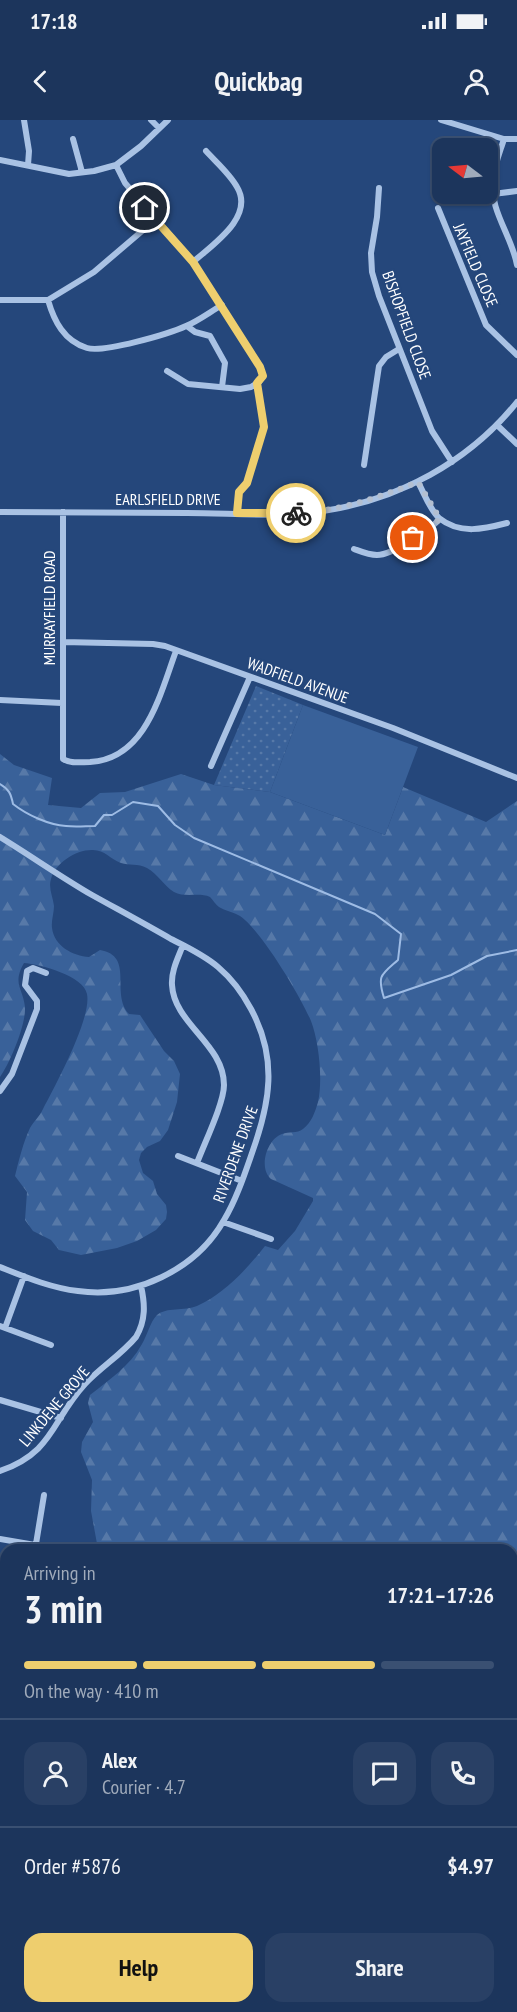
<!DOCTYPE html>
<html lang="en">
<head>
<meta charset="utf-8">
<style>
	body { margin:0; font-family:"PT Sans Narrow",sans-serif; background:#294065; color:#f1f3f6; height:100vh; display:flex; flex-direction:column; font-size:22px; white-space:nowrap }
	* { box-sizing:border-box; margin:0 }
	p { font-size:20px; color:#a0abbb }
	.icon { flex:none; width:33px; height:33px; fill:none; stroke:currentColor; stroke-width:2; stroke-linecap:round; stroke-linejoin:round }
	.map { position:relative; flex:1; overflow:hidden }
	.drawer { position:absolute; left:0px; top:1424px; width:518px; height:470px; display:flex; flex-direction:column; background:#1c355c; border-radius:18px 18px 0 0; box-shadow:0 2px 4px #0004,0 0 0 2px #3a5072 }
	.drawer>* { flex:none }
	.needle { width:39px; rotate:286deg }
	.buttons { position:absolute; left:432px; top:18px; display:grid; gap:12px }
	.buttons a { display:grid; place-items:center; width:66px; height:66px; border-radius:12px; background:#1c355c; box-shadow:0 2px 4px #0004,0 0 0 2px #3a5072; font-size:30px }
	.pin { position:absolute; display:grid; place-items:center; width:51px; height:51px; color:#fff; margin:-26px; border:3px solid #fff; border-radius:50%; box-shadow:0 2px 6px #0007 }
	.courier { position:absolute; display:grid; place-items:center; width:60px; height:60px; margin:-30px; border:4px solid #eece6e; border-radius:50%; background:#fff; color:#222; box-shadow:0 2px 8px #0007 }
	.summary em { font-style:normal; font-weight:700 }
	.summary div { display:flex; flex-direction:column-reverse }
	.summary { display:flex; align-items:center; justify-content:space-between; height:102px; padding:0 24px }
	h1 { font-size:39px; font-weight:700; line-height:45px }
	.bar { display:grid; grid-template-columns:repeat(4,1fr); gap:9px 6px; align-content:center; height:72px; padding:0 24px }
	.bar i { height:8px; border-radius:4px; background:#3a5072 }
	.bar .selected { background:#eece6e }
	.bar p { grid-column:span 4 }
	.line { display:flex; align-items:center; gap:15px; padding:0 24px; border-top:2px solid #3a5072 }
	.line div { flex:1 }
	.round { display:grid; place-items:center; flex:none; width:63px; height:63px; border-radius:18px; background:#294065 }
	.primary-button { display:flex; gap:12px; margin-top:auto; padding:12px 24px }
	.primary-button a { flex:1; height:69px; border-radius:18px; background:#eece6e; color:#111; font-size:24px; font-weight:700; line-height:69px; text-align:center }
	.primary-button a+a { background:#294065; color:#f1f3f6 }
	.status { display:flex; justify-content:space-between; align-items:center; height:42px; padding:0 30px; background:#1c355c; direction:ltr }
	.status svg { height:16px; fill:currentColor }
	header { display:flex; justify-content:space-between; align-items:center; height:78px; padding:0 24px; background:#1c355c; font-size:27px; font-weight:700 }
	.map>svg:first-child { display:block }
	.grass { fill:url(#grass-dots) }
	.forest { fill:url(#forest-firs) }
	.park { fill:#396199 }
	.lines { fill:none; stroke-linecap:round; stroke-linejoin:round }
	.stream { stroke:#9ebce5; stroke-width:2 }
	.river { stroke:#486187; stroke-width:12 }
	.minor { stroke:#a9c2e4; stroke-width:6 }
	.done { stroke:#b3bfd1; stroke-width:6; stroke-dasharray:0 10.8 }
	.route { stroke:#eece6e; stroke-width:8 }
	.labels { text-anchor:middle; stroke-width:4.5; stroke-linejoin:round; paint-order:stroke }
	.street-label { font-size:16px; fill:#fff; stroke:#25477b }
</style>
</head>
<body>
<div class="status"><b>17:18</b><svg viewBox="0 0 49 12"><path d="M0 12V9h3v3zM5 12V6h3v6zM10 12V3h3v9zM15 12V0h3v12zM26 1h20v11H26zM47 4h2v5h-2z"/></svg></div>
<header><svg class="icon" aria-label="back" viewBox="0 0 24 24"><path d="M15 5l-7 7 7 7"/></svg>Quickbag<svg class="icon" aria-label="person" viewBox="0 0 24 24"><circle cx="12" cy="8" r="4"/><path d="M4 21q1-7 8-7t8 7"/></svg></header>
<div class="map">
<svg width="517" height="1892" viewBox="0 0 517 1892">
	<defs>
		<pattern id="grass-dots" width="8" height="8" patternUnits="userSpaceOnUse" patternTransform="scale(1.5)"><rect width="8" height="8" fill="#396199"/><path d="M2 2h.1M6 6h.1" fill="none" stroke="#5779a8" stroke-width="1.8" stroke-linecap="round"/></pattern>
		<pattern id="forest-firs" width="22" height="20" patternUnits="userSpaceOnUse" patternTransform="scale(1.5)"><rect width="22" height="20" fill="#396199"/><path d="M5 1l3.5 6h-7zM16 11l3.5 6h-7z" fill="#5779a8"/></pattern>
	</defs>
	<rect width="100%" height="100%" fill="#25477b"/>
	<path class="grass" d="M256 566 303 585 270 672 214 665Z"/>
	<path class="forest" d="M0 634 14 645 52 658 48 685 81 688 100 673 125 672 181 654 214 665 270 672 385 715 403 667 486 702 517 681V1509L512 1516V1430L98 1429 91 1391 92 1360 81 1332 82 1322 93 1302 88 1283 90 1275C109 1260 130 1246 142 1224 147 1216 150 1202 157 1195 166 1187 185 1191 197 1186 224 1174 247 1149 265 1126L278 1130 295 1111 313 1081V1078L271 1059C258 1048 267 1019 282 1014 289 1011 297 1014 303 1009 312 1002 315 992 318 982 323 960 319 922 311 901 301 877 261 810 240 796 234 792 225 791 219 787 216 785 213 780 210 777 200 772 185 778 174 772 164 766 158 754 147 748 138 743 129 746 121 743 110 739 105 730 93 730 77 729 55 743 51 759 48 768 53 777 54 786 54 793 51 801 52 808 54 826 73 836 89 837L100 830C135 836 110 873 129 894L140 895 164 931 174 941 180 954 177 982 168 1010 160 1021 147 1027 141 1033 139 1040 143 1053 153 1061 157 1074 166 1085 167 1092 166 1099 156 1110 137 1121 117 1128 81 1135 59 1130 51 1120 33 1111 25 1100 27 1072 15 1056C19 1040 23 1023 30 1008 34 1001 40 996 43 989 55 966 92 898 87 874 84 856 40 844 24 843 12 864 23 868 25 887 26 905 10 943 0 957Z
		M6 1756V1887H128L125 1892H0V1759Z"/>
	<path class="park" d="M303 585 418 627 385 715 270 672Z"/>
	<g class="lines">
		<path class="stream" d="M0 664C9 669 11 674 13 684 27 695 49 705 66 706 76 707 86 706 95 706L104 695H112L133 682 158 686 175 705 194 718 375 794 401 814 398 840C381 855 377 855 384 878L451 855 487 836 517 830"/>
		<path class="river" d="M512 1548 517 1542
			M173 1887V1892
			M281 1887 282 1892"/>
		<path class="minor" d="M24 0 29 31 28 45
			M151 0 159 8
			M441 0 504 19H517
			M73 19 82 52
			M504 19C500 32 494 46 493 60 489 90 512 116 517 145
			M0 40 69 54 94 51 116 45 141 26 168 0
			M116 45 125 63 193 142 260 247 263 256 259 262 251 267 240 269 188 264 167 251
			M379 68 377 97 371 133 372 152 379 176 432 311 452 342
			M493 74 517 71
			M438 88 486 205 517 235
			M193 142C212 125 255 97 237 67 230 54 216 42 206 31
			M0 180H48L94 152 155 100
			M48 180C54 201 64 221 87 228 103 233 169 214 186 206 198 201 210 192 222 185
			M187 206 195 212 210 216 225 243 222 267
			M497 305 517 324
			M364 345 379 246 386 237 399 229
			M418 362C424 373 430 390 439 398 460 415 484 409 507 403
			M0 392C62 392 124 393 187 393 232 393 279 398 323 391 398 380 469 342 517 282
			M63 392V639C71 644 81 642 90 642 146 639 160 574 176 531
			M237 393 239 372 247 363 264 307 257 263
			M354 429C362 432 369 435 377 435 393 435 429 410 440 399
			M63 522 153 524 165 526 393 608 517 658
			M0 580 62 583
			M211 646 250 557
			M0 717C31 736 61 757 92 775 119 790 145 804 171 819 187 827 204 835 218 847 231 858 243 874 251 889 278 939 270 983 252 1033 244 1056 236 1080 224 1100 196 1150 134 1179 78 1171 51 1168 25 1157 0 1147
			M183 825C178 838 171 851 172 865 174 904 224 924 224 965 224 983 204 1024 197 1043
			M0 971 12 954 37 889V881L25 865 27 851 33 848 46 853
			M178 1036 242 1061
			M223 1102 271 1119
			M0 1206 51 1225
			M5 1208 24 1156
			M0 1280 61 1298
			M0 1351C54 1332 51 1301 85 1264 101 1247 121 1235 136 1217 146 1200 145 1184 141 1166
			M0 1419 35 1425
			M35 1430 44 1375
			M0 1493 6 1500
			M0 1631 6 1630
			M0 1693 6 1691
			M0 1748 6 1746"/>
	</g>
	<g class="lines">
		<path class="done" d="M296 393C339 391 377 378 418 362L440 399 413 418"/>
		<path class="route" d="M145 88 193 142 260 247 263 256 257 263 264 307 247 363 239 372 237 393H296"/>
	</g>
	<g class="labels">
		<g class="street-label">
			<text transform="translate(476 145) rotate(67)" y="6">JAYFIELD CLOSE</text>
			<text transform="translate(407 205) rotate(70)" y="6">BISHOPFIELD CLOSE</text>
			<text x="168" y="385">EARLSFIELD DRIVE</text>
			<text transform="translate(49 488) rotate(-90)" y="6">MURRAYFIELD ROAD</text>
			<text transform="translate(298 560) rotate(20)" y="6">WADFIELD AVENUE</text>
			<text transform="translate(235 1034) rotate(-70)" y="6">RIVERDENE DRIVE</text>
			<text transform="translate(54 1286) rotate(-50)" y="6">LINKDENE GROVE</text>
		</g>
	</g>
</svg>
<div class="buttons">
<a><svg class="needle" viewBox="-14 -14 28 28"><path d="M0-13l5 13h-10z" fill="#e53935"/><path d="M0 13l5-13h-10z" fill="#a0abbb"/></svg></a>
</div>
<div class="pin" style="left:413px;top:418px;background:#ea580c"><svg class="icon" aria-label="bag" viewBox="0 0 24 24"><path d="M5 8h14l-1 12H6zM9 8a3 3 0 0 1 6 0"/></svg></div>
<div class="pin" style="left:145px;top:88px;background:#1f2937"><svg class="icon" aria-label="home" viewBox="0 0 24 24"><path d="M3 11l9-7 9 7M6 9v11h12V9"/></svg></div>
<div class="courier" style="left:296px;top:393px"><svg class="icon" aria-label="bike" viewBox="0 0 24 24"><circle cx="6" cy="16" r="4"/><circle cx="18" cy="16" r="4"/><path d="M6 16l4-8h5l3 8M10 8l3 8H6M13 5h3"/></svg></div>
<section class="drawer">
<div class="summary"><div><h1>3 min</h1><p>Arriving in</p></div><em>17:21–17:26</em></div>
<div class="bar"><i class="selected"></i><i class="selected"></i><i class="selected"></i><i></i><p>On the way · 410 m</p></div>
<div class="line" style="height:108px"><a class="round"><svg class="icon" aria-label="person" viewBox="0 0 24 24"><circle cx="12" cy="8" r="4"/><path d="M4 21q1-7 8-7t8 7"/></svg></a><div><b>Alex</b><p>Courier · 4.7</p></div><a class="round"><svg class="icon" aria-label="chat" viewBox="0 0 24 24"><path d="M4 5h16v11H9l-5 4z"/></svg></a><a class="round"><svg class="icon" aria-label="phone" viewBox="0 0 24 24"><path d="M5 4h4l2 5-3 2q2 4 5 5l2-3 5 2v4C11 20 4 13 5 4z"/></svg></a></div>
<div class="line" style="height:78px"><div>Order #5876</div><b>$4.97</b></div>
<div class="primary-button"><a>Help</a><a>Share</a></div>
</section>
</div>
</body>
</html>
